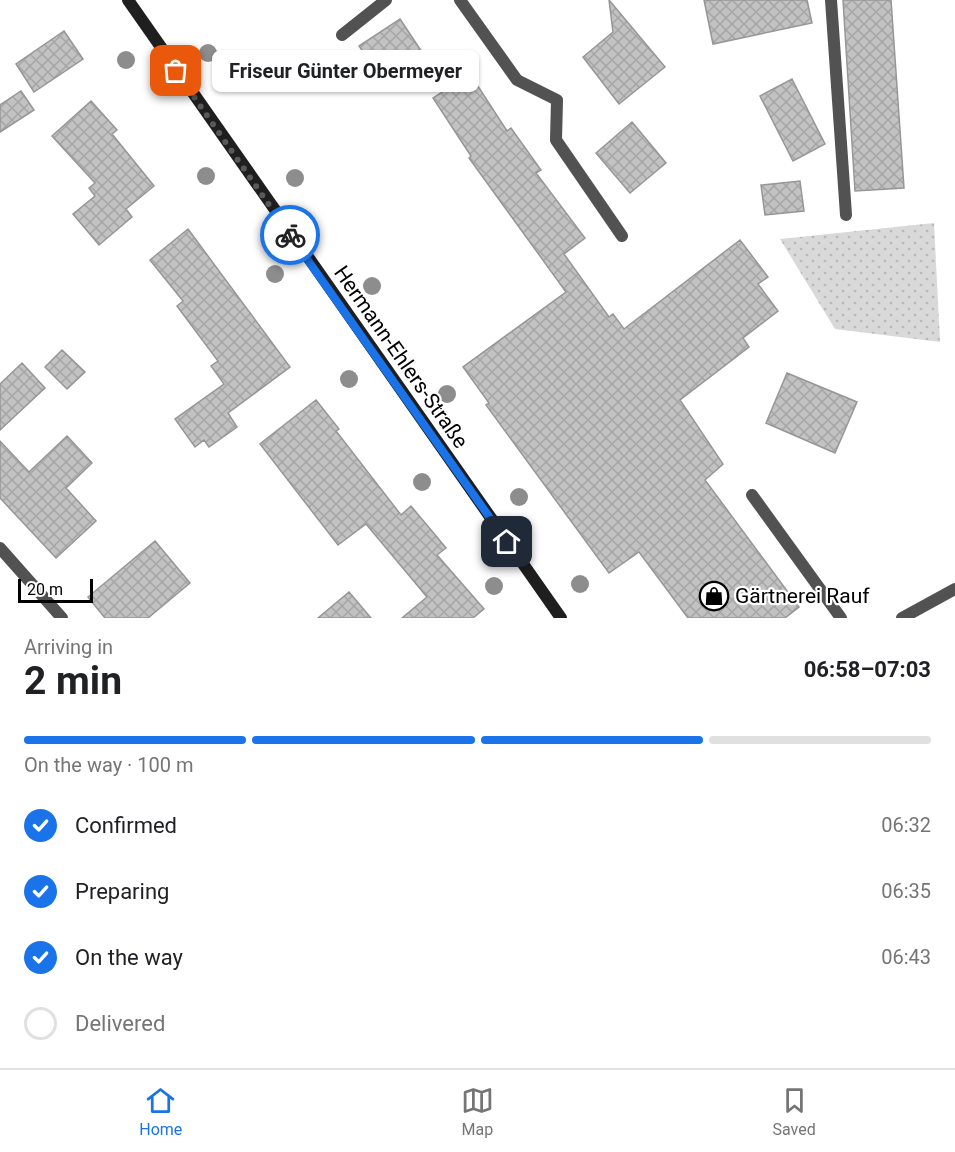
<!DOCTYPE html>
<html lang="en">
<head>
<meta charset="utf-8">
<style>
	body { margin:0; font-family:Roboto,sans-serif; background:#f6f6f6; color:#202124; height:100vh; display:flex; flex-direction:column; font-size:22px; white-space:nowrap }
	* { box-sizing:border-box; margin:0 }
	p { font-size:20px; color:#757577 }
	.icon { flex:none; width:33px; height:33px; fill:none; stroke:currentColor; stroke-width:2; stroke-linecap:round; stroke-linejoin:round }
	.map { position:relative; height:618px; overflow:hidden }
	.side { display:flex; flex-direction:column; background:#fff; flex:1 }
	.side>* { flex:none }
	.scale { position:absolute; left:18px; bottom:15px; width:75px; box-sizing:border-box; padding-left:6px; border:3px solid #000; border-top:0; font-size:16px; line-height:21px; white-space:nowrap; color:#000; -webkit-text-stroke:4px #fff; paint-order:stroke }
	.pin { position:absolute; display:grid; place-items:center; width:51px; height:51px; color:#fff; margin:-26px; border-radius:12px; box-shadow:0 3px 9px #0006 }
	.courier { position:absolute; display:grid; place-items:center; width:60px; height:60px; margin:-30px; border:4px solid #1a73e8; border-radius:50%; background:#fff; color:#222; box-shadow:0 2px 8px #0007 }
	.bubble { position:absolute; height:42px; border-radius:9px; background:#fff; box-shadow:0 2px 4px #0004; font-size:20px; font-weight:700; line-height:42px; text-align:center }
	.head em { font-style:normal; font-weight:700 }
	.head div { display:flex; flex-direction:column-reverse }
	.head { display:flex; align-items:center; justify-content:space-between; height:102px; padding:0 24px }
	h1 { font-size:39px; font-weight:700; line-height:45px }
	.bar { display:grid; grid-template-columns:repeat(4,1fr); gap:9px 6px; align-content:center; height:72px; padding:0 24px }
	.bar i { height:8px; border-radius:4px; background:#e0e0e0 }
	.bar .current { background:#1a73e8 }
	.bar p { grid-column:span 4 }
	ol { padding:0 24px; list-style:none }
	li { display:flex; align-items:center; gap:18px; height:66px }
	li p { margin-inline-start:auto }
	li .icon { padding:6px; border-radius:50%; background:#1a73e8; color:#fff; stroke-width:4 }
	li:last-child { color:#757577 }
	li i { width:33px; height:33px; border:3px solid #e0e0e0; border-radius:50% }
	.tabs { display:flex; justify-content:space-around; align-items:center; height:84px; border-top:2px solid #e0e0e0; background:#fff; font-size:16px; color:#757577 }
	.tabs a { display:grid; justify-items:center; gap:3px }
	.tabs .current { color:#1a73e8 }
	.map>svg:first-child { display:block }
	.grass { fill:url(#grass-dots) }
	.building { fill:url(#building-cross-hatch); stroke:#969696; stroke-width:1.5 }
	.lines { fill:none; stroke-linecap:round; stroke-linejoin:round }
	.lane { stroke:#525252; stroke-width:12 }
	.street { stroke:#525252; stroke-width:12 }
	.secondary { stroke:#1f1f1f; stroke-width:12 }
	.tree { fill:#8d8d8d }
	.done { stroke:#595959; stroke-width:6; stroke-dasharray:0 10.8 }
	.route { stroke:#1a73e8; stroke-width:8 }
	.labels { text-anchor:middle; stroke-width:4.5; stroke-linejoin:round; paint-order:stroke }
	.street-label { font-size:21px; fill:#000; stroke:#fff }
	.poi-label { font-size:21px; fill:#000; stroke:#fff; text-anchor:start }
</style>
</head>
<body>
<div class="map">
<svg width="955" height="618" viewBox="0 0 955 618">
	<defs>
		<pattern id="grass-dots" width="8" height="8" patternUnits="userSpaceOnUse" patternTransform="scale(1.5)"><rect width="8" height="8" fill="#d9d9d9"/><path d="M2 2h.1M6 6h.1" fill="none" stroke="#b8b8b8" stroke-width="1.8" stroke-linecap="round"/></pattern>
		<pattern id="building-cross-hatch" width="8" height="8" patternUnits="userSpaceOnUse" patternTransform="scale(1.5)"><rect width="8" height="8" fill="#c2c2c2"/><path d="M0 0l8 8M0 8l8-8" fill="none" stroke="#a5a5a5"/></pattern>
	</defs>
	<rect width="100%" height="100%" fill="#fff"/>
	<path class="grass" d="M934 223 940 342 835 329 780 239Z"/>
	<path class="building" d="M609 0 665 67 619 104 583 57 613 32Z
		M704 0H807L812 23 713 44Z
		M843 0H891L904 188 855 191Z
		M400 19 430 64 390 91 359 46Z
		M64 31 83 59 34 92 16 64Z
		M470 74 507 131 511 128 541 170 536 173 585 238 564 254 609 317 613 314 624 329 740 240 768 277 758 284 778 311 743 338 749 347 680 400 723 464 705 480 799 607 785 618H688L639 552 609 573 486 405 489 403 463 367 566 292 469 158 471 156 433 98Z
		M792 79 825 144 793 161 760 96Z
		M21 91 34 110 0 132V105Z
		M91 101 117 130 112 134 154 186 126 209 132 217 99 245 73 214 95 196 89 188 95 183 52 136Z
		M632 122 666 163 630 193 596 153Z
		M800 181 804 211 765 215 761 185Z
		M188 229 290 367 228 413 237 427 209 447 204 440 195 447 175 419 224 384 211 366 218 361 177 306 183 301 150 260Z
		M62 350 85 372 67 389 45 367Z
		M22 363 45 388 0 430V384Z
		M787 373 857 402 835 453 766 423Z
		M316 400 339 429 336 431 401 515 411 506 446 548 437 555 484 609 473 618H402L427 597 366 524 338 545 260 444Z
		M67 436 92 463 66 488 96 521 56 558 0 498V441L29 472Z
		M155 541 190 583 148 618H105L88 597Z
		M349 592 371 618H318Z"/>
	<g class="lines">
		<path class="lane" d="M831 0 846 215
			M752 495 841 618"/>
		<path class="street" d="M460 0 517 80 557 100 556 140 622 236
			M342 35 386 0
			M0 548 62 618
			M902 618 955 589"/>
		<path class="secondary" d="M128 0 561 618"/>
	</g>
	<g class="tree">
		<circle cx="208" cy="53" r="9"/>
		<circle cx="126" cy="60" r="9"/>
		<circle cx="206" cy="176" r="9"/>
		<circle cx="295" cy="178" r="9"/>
		<circle cx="275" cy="274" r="9"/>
		<circle cx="372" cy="286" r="9"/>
		<circle cx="349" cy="379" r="9"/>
		<circle cx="447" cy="394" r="9"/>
		<circle cx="422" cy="482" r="9"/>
		<circle cx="519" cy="497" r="9"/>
		<circle cx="580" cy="584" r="9"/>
		<circle cx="494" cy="586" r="9"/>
	</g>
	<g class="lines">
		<path class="done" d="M176 71 290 235"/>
		<path class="route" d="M290 235 507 542"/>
	</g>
	<defs>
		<g id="shop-ring" transform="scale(1.5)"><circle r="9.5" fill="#fff" stroke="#000" stroke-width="1.5"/><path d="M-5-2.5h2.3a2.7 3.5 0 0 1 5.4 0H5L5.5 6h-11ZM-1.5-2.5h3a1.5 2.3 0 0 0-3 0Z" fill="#000"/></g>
	</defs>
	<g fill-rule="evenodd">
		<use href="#shop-ring" x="714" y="596"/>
	</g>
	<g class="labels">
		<g class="street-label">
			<text transform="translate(401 357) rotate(55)" y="7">Hermann-Ehlers-Straße</text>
		</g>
		<g class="poi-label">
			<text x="735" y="603">Gärtnerei Rauf</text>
		</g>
	</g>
</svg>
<div class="scale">20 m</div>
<div class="pin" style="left:176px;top:71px;background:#ea580c"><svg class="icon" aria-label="bag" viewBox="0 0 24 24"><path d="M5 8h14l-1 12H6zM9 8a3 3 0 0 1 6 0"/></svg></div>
<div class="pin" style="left:507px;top:542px;background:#1f2937"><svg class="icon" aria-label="home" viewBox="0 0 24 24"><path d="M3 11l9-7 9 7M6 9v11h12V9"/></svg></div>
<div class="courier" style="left:290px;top:235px"><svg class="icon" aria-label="bike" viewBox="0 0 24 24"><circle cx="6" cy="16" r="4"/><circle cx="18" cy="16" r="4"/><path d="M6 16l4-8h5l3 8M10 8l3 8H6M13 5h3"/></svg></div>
<div class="bubble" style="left:212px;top:50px;width:267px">Friseur Günter Obermeyer</div>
</div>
<section class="side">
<div class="head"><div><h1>2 min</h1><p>Arriving in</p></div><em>06:58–07:03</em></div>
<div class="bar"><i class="current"></i><i class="current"></i><i class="current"></i><i></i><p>On the way · 100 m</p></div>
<ol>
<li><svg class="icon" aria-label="check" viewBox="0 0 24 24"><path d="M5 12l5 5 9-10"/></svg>Confirmed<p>06:32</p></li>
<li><svg class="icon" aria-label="check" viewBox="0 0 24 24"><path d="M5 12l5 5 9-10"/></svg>Preparing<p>06:35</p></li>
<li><svg class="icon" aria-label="check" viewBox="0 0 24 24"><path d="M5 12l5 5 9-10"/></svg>On the way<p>06:43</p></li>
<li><i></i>Delivered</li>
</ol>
</section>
<nav class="tabs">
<a class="current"><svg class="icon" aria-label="home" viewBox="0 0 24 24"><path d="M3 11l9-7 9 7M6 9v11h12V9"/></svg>Home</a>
<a><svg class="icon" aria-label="map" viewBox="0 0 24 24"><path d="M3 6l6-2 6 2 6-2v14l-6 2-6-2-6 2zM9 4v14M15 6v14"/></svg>Map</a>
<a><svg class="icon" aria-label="saved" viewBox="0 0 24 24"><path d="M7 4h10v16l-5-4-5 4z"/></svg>Saved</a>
</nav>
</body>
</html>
